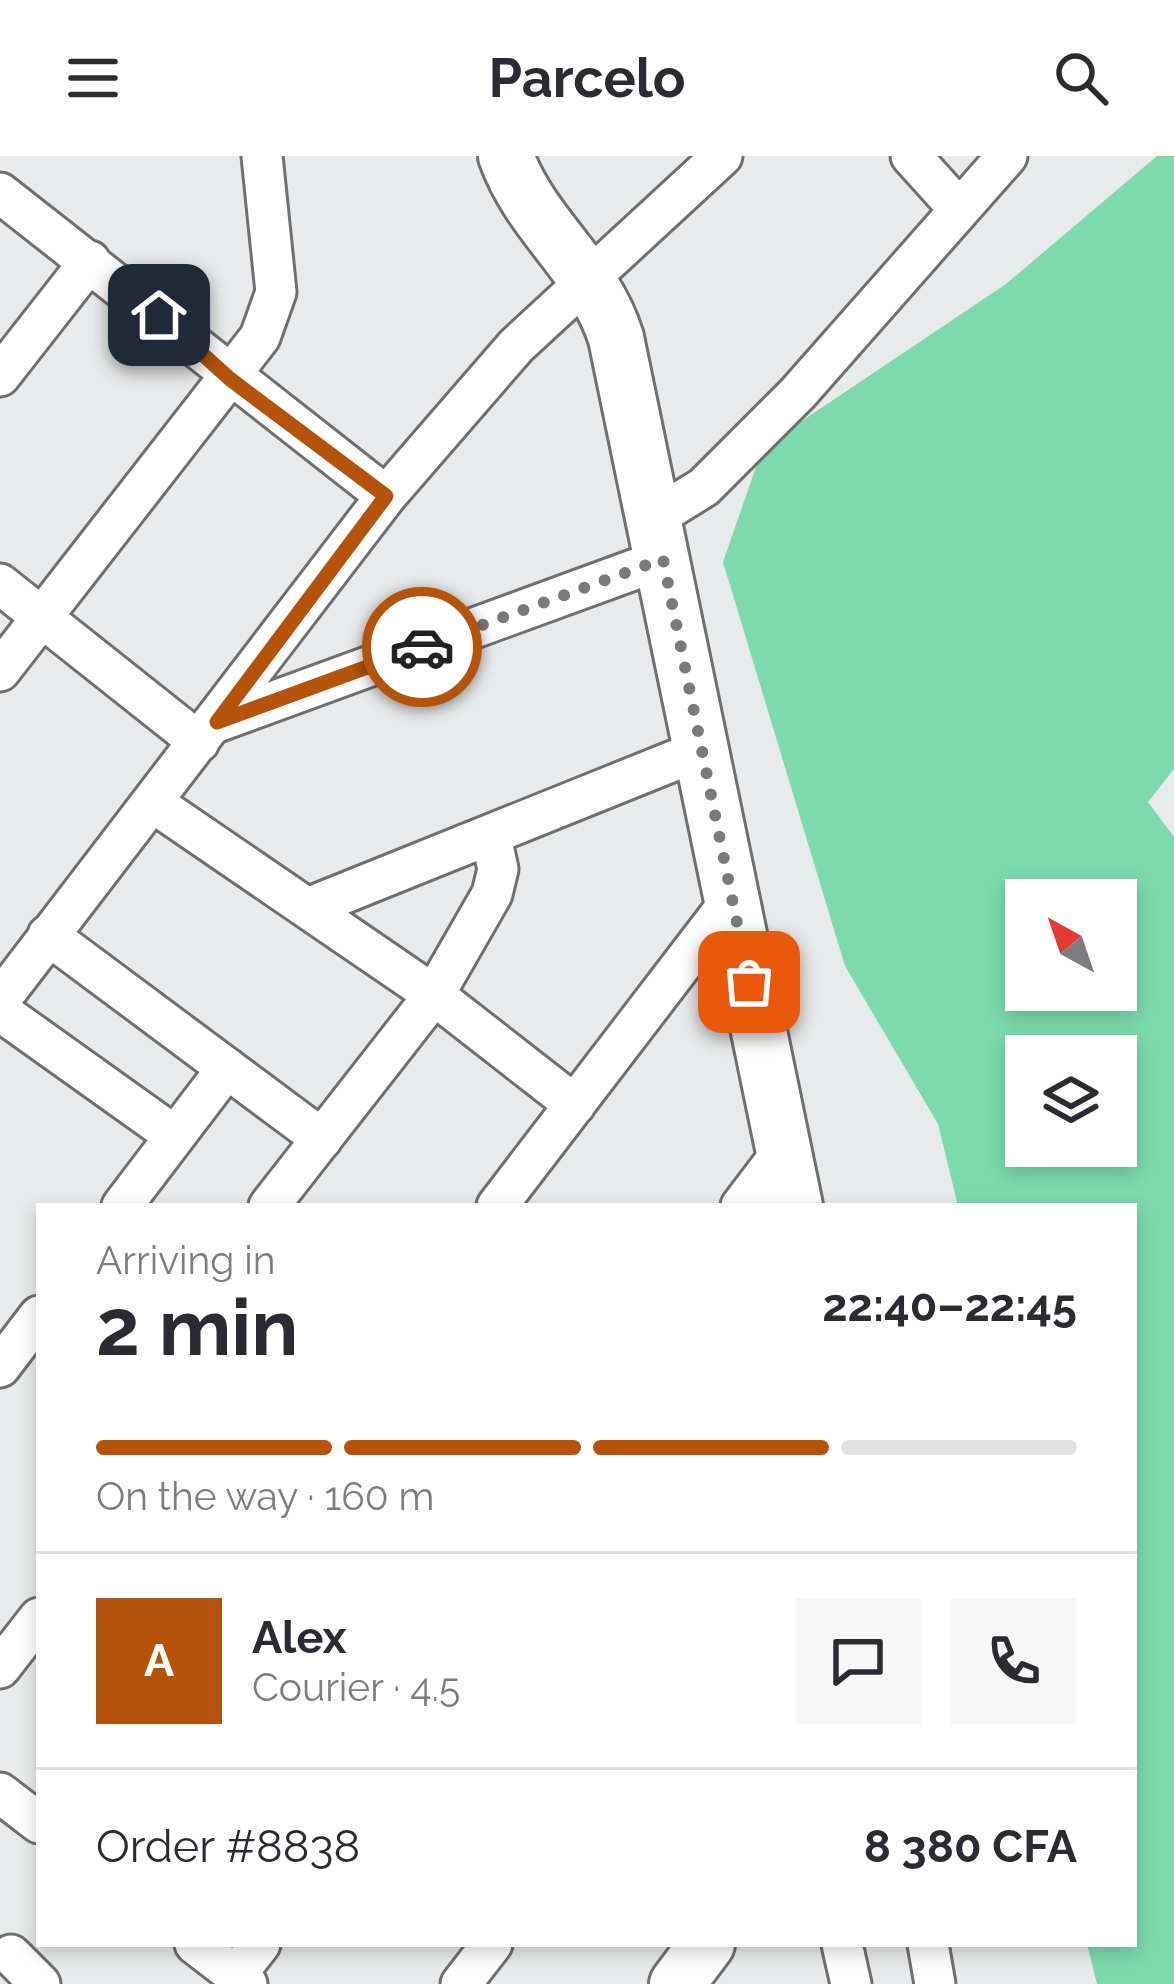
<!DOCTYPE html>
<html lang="en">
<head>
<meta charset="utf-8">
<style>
	body { margin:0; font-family:Raleway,sans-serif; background:#f7f7f7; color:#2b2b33; height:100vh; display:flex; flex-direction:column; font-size:45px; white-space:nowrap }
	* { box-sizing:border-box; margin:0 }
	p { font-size:39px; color:#7c7c81 }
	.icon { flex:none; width:66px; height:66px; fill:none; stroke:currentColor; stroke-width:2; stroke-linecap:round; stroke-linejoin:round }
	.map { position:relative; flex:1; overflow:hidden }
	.details { position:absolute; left:36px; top:1047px; width:1101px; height:744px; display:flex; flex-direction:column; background:#fff; border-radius:0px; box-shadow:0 6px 18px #0003 }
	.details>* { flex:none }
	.needle { width:78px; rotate:320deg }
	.tools { position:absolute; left:1005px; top:723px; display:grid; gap:24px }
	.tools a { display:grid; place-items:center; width:132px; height:132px; border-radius:0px; background:#fff; box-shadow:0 6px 18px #0003; font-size:60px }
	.pin { position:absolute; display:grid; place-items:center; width:102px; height:102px; color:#fff; margin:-51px; border-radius:24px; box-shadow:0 6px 18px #0006 }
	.courier { position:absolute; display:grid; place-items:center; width:120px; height:120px; margin:-60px; border:9px solid #b45309; border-radius:50%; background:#fff; color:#222; box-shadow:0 3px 15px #0007 }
	.overview em { font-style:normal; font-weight:700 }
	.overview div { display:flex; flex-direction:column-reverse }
	.overview { display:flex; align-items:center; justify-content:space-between; height:204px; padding:0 60px }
	h1 { font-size:78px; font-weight:700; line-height:90px }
	.bar { display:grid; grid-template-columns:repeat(4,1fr); gap:18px 12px; align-content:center; height:144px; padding:0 60px }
	.bar i { height:15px; border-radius:9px; background:#e1e1e2 }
	.bar .on { background:#b45309 }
	.bar p { grid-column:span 4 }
	.line { display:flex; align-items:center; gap:30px; padding:0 60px; border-top:3px solid #e1e1e2 }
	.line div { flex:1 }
	.round { display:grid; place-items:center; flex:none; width:126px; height:126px; border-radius:0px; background:#f7f7f7 }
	header { display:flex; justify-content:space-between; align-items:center; height:156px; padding:0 60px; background:#fff; font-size:54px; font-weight:700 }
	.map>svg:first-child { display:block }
	.green { fill:#7ddaad; fill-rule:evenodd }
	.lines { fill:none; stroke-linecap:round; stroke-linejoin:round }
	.street-casing { stroke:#6e6f70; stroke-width:45 }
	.secondary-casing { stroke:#6e6f70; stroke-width:60 }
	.street { stroke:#fff; stroke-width:39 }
	.secondary { stroke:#fff; stroke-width:54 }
	.done { stroke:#797a7a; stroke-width:12; stroke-dasharray:0 21.6 }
	.route { stroke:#b45309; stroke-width:15 }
</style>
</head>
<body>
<header><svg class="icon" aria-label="menu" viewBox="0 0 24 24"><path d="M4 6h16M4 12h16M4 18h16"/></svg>Parcelo<svg class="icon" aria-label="search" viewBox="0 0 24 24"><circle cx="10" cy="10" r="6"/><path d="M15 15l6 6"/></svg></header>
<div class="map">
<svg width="1174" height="1828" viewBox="0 0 1174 1828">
	<rect width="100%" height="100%" fill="#e9eaeb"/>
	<path class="green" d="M1157 0H1174V613L1148 646 1174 681V1828H1097L1087 1788H1134V1050H958L938 968 845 810 723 406 763 291 1006 128ZM1026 744H1116V834H1026ZM1026 900H1116V990H1026Z"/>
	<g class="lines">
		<g class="street-casing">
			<path id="street" d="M911 0 958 52
				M0 37 386 340
				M0 220 90 105
				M654 362 704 331 798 237 1007 0
				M0 428 199 586
				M0 515 260 181 276 136 262 0
				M217 566 663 403
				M152 646 434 839 575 949
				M310 751 698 595
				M48 779 322 983
				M0 844 386 340 516 190 722 0
				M0 855 175 980
				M122 1050 227 912
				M269 1050 434 839 492 738 498 713 491 681
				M497 1050 732 743
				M741 1050 785 992
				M0 1211 39 1160
				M0 1512 39 1462
				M0 1637 39 1667
				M195 1788 247 1828
				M842 1788 851 1828
				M928 1788 935 1828
				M11 1799 40 1828
				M236 1819 260 1788
				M461 1828 492 1788"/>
		</g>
		<g class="secondary-casing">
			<path id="secondary" d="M506 0C531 70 594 111 616 182L795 1050
				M677 1828 707 1788"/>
		</g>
		<use href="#street" class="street"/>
		<use href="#secondary" class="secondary"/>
	</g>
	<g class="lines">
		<path class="done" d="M422 491 663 403 749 826"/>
		<path class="route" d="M159 159 230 223 386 340 217 566 422 491"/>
	</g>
</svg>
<div class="tools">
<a><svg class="needle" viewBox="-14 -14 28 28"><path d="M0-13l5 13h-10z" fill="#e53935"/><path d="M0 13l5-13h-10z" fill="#7c7c81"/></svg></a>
<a><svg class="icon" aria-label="layers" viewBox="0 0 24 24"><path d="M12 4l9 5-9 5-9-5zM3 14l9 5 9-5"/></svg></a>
</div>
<div class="pin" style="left:749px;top:826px;background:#ea580c"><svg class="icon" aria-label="bag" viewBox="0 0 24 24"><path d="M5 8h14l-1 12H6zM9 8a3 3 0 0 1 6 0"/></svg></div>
<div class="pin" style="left:159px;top:159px;background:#1f2937"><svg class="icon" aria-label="home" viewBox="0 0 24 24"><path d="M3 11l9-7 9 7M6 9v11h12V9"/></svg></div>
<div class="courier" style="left:422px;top:491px"><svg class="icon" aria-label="car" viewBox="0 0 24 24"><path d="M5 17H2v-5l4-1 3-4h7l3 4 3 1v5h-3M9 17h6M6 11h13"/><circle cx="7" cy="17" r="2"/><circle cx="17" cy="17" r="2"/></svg></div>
<section class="details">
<div class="overview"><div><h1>2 min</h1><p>Arriving in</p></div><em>22:40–22:45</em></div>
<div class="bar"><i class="on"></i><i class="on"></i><i class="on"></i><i></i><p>On the way · 160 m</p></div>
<div class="line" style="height:216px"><b class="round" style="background:#b45309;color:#fff">A</b><div><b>Alex</b><p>Courier · 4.5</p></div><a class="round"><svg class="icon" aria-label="chat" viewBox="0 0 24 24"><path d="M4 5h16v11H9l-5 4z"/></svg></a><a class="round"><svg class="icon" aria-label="phone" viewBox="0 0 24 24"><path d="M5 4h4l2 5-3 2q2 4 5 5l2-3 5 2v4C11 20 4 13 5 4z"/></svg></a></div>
<div class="line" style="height:156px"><div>Order #8838</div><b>8 380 CFA</b></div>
</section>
</div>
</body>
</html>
